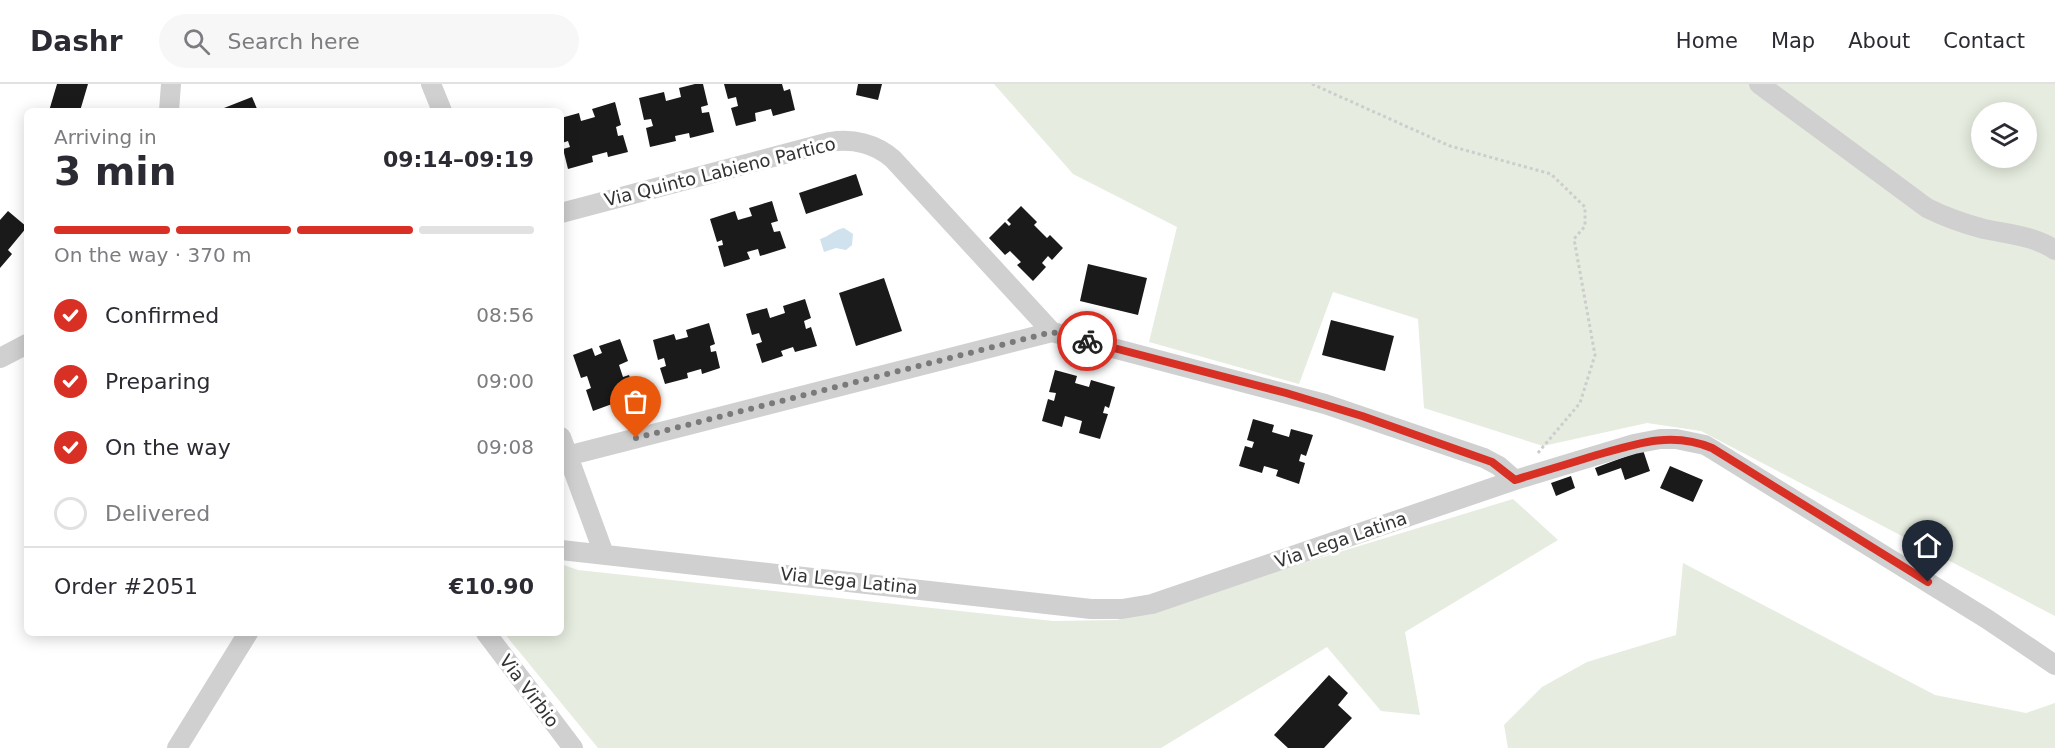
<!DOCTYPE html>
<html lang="en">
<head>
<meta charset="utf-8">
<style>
	body { margin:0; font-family:"DejaVu Sans",sans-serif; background:#f7f7f7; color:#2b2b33; height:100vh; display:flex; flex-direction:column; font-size:22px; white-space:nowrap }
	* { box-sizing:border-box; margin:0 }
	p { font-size:20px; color:#7c7c81 }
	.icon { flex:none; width:33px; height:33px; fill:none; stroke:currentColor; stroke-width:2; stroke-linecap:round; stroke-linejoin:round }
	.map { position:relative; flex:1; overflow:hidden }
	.drawer { position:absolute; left:24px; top:24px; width:540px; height:528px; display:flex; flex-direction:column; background:#fff; border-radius:9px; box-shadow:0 3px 15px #0003 }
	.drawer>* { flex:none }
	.buttons { position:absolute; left:1971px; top:18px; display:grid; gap:12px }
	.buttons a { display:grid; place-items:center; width:66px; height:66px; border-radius:50%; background:#fff; box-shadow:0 3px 15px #0003; font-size:30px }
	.pin { position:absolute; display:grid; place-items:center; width:51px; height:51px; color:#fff; margin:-62px -26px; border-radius:50% 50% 50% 0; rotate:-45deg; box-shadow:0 0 6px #0007 }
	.pin .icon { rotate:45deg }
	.courier { position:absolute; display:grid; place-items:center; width:60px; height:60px; margin:-30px; border:4px solid #d93025; border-radius:50%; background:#fff; color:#222; box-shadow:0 2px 8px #0007 }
	.overview em { font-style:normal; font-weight:700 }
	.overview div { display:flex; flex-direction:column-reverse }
	.overview { display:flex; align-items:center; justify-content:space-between; height:102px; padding:0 30px }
	h1 { font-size:39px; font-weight:700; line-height:45px }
	.bar { display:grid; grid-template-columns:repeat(4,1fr); gap:9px 6px; align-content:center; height:72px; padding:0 30px }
	.bar i { height:8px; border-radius:4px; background:#e1e1e2 }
	.bar .selected { background:#d93025 }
	.bar p { grid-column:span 4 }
	.line { display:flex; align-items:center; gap:15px; padding:0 30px; border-top:2px solid #e1e1e2 }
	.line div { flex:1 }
	ol { padding:0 30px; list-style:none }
	li { display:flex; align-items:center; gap:18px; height:66px }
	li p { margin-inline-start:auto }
	li .icon { padding:6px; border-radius:50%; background:#d93025; color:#fff; stroke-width:4 }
	li:last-child { color:#7c7c81 }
	li i { width:33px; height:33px; border:3px solid #e1e1e2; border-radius:50% }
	header { display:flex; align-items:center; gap:36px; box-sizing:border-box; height:84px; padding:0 30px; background:#fff; border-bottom:2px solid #e1e1e2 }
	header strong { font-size:28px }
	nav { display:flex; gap:33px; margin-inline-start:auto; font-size:21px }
	.search { width:420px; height:54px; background:#f7f7f7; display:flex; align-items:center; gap:15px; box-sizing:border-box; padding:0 21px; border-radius:33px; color:#7c7c81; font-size:22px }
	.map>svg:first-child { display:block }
	.green { fill:#e6ecdf; fill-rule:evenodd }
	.water { fill:#cfe2ee }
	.building { fill:#1a1a1a }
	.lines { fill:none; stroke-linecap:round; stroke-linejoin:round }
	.path { stroke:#cdcdcd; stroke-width:3; stroke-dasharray:3 3; stroke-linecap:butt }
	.minor { stroke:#d0d0d0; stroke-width:20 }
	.done { stroke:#7a7a7a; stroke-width:6; stroke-dasharray:0 10.8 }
	.route { stroke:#d93025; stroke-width:8 }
	.labels { text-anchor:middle; stroke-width:6; stroke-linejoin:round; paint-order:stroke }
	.street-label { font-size:18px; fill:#333; stroke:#fff }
</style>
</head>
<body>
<header>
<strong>Dashr</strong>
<div class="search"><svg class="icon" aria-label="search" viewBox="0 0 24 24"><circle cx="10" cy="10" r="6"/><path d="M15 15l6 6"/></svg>Search here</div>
<nav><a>Home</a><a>Map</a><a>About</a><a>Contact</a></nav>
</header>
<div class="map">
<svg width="2055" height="664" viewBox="0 0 2055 664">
	<rect width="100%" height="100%" fill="#fff"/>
	<path class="green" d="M994 0H2055V532L1701 347 1647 339 1543 362 1424 324 1418 235 1333 208 1299 300 1149 258 1177 143 1073 90ZM1982 28H2026V74H1982Z
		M1513 415 1558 456 1405 548 1420 631 1381 627 1327 563 1161 664H598L504 549H561V480L578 486 1053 537 1117 536Z
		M1683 479 1935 611 2026 629 2055 619V664H1508L1504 641 1542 603 1587 578 1676 551Z"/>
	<path class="water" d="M844 144 853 150 852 161 846 166 836 164 824 168 820 155C830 152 835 145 844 144Z"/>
	<path class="building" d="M57 0H88L80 27H49Z
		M695 0H703L708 21 701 23 702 29 709 28 714 48 690 54 689 49 675 52 676 57 650 63 646 44 653 42 651 35 644 36 639 14 664 8 666 17 681 13 679 4Z
		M724 0H782L784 7 790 5 795 26 773 32 771 25 755 29 756 37 736 42 731 24 738 22 736 13 728 15Z
		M858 0H882L878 16 856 11Z
		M252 13 258 27H225L224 24Z
		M615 18 621 41 616 43 618 52 623 51 628 68 608 73 607 68 592 72 593 78 568 85 563 65 570 63 568 57 562 59 561 34 579 29 581 37 595 33 592 25Z
		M856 90 863 111 806 130 799 109Z
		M772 117 778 137 771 139 774 148 780 147 786 164 760 172 758 165 747 168 750 175 724 183 718 162 723 161 722 156 717 158 710 135 735 127 738 136 752 132 749 124Z
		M1021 122 1037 138 1034 141 1047 154 1050 151 1063 164 1052 176 1048 172 1042 179 1046 183 1033 197 1017 181 1021 178 1010 167 1005 171 989 154 1005 138 1009 142 1011 140 1007 136Z
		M8 127 27 143 8 166 12 170 0 184V136Z
		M1088 180 1147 194 1138 231 1080 217Z
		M884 194 902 247 856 262 839 209Z
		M805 215 811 234 804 237 806 245 811 243 817 262 795 268 793 263 781 267 783 272 762 279 756 260 762 258 759 249 752 251 746 230 767 224 770 234 785 229 783 222Z
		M1331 236 1394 252 1385 287 1322 271Z
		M709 239 715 260 710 262 711 268 716 267 720 284 702 290 701 285 687 289 688 294 665 300 660 284 666 282 664 274 658 276 653 256 674 250 676 256 688 253 686 246Z
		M620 255 628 277 619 281 623 293 629 291 636 311 621 317 619 312 610 316 612 320 593 327 586 306 591 304 587 292 581 294 573 271 592 264 595 272 602 269 599 262Z
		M1055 286 1077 292 1075 299 1089 303 1091 296 1115 303 1109 324 1105 322 1103 329 1108 330 1100 355 1079 349 1082 337 1065 332 1062 343 1042 337 1048 315 1054 317 1056 309 1049 308Z
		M1253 335 1274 341 1272 348 1289 353 1291 345 1313 351 1306 372 1301 370 1299 377 1305 379 1299 400 1276 392 1278 386 1264 382 1262 389 1239 382 1245 362 1252 364 1254 358 1247 356Z
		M1643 366 1650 387 1625 396 1621 384 1598 392 1595 384Z
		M1670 382 1703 396 1693 418 1660 404Z
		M1571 392 1575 404 1556 412 1551 399Z
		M1329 591 1348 609 1338 621 1352 634 1324 664H1288L1274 651Z"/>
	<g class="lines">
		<path class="path" d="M1312 0 1450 62 1551 90 1585 123V142L1574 155 1595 271 1580 319 1537 370"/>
		<path class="minor" d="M431 0 442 27
			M1759 0 1927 124C1945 133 1965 140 1984 145 2008 150 2035 152 2055 166
			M169 27 171 0
			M561 129 830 58C853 54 876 60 893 75L1052 248
			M0 274 27 260
			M561 353 604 470
			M567 372 1052 248 1325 320 1484 374 1499 382 1515 396
			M561 466 1091 525H1122L1152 520 1515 396 1634 360 1660 355H1676L1705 361 1715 367 1987 535 2055 581
			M486 549 573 664
			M177 664 248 549"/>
	</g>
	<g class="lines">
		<path class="done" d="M636 354 1052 248 1087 257"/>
		<path class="route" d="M1087 257 1286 309 1362 332 1492 378 1515 396C1540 388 1565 381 1590 373 1632 361 1670 346 1712 364L1928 498"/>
	</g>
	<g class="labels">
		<g class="street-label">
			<text transform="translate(720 88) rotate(-14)" y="6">Via Quinto Labieno Partico</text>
			<text transform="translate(1341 456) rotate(-19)" y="6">Via Lega Latina</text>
			<text transform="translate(849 497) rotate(6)" y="6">Via Lega Latina</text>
			<text transform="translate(529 607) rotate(53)" y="6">Via Virbio</text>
		</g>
	</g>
</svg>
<div class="buttons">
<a><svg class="icon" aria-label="layers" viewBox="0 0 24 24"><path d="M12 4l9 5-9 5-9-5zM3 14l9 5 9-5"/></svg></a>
</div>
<div class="pin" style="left:636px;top:354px;background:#ea580c"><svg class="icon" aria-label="bag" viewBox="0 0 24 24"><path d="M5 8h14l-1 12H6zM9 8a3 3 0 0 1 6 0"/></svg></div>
<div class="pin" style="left:1928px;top:498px;background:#1f2937"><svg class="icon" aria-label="home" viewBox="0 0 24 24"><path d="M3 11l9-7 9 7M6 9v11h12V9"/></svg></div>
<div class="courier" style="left:1087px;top:257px"><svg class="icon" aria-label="bike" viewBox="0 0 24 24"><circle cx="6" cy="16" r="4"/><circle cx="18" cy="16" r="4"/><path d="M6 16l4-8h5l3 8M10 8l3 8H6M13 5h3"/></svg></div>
<section class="drawer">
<div class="overview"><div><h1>3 min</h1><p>Arriving in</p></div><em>09:14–09:19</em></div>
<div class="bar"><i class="selected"></i><i class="selected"></i><i class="selected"></i><i></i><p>On the way · 370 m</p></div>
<ol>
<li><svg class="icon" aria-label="check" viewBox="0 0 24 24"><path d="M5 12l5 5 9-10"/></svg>Confirmed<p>08:56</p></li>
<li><svg class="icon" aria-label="check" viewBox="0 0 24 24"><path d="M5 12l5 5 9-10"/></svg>Preparing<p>09:00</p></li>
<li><svg class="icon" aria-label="check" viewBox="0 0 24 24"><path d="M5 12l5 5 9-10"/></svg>On the way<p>09:08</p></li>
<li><i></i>Delivered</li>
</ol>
<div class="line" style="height:78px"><div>Order #2051</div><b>€10.90</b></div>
</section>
</div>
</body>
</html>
